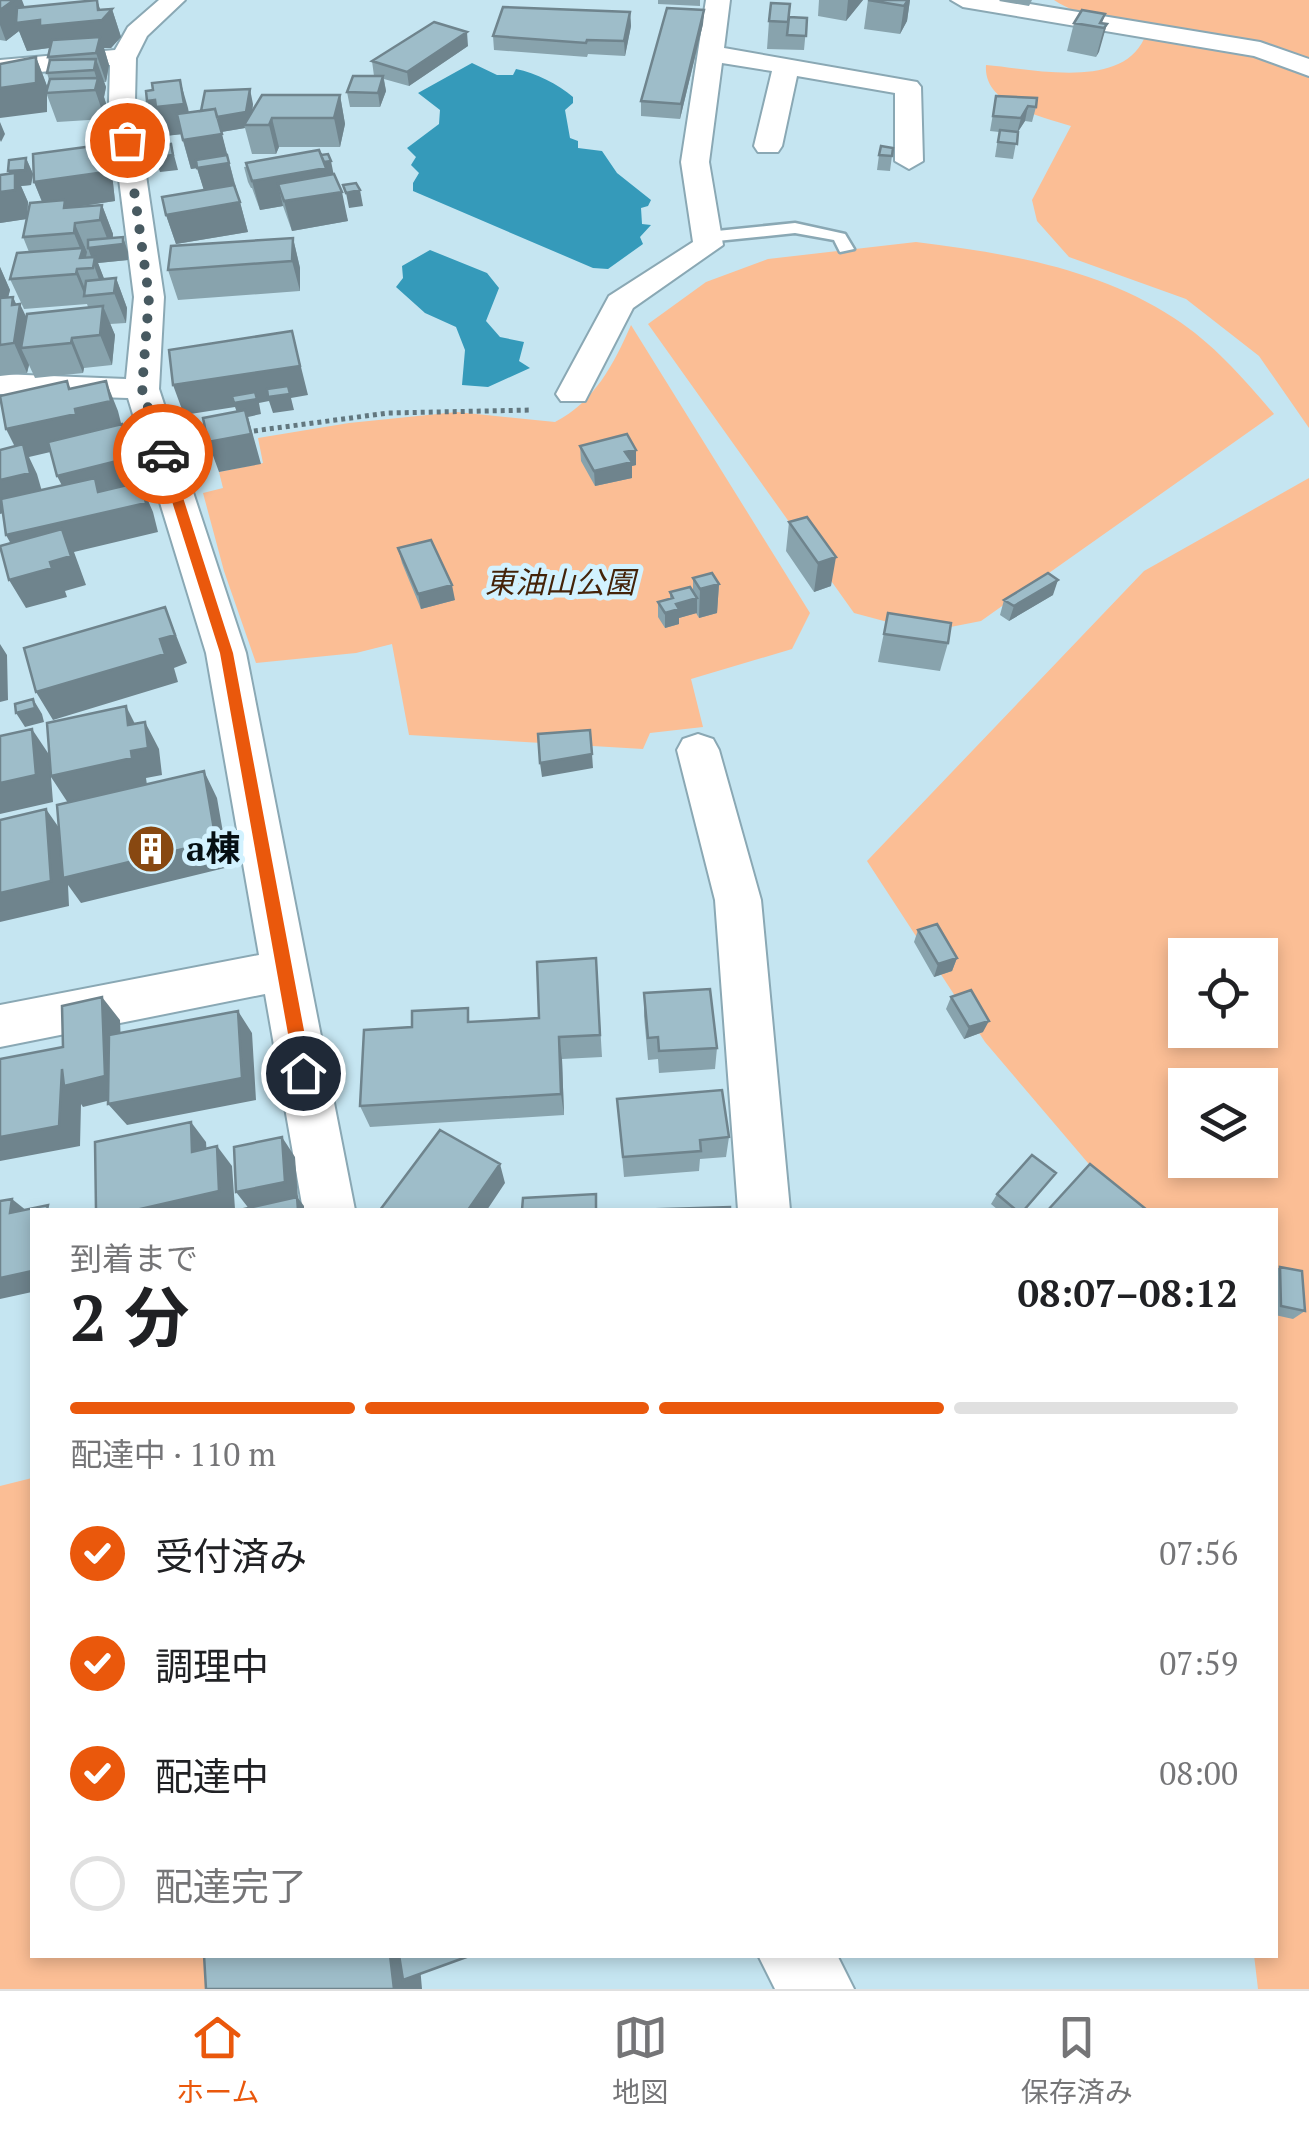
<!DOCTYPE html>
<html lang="ja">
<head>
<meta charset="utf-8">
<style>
	body { margin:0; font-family:"PT Serif","Noto Sans JP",serif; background:#f2f2f2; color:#202124; height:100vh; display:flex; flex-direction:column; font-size:38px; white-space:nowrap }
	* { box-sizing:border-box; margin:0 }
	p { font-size:32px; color:#757577 }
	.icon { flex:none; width:55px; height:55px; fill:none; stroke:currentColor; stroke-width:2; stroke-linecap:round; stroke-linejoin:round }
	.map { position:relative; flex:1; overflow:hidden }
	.sheet { position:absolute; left:30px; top:1208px; width:1248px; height:750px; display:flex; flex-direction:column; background:#fff; border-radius:0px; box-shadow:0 5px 15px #0003 }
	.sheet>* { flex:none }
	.tools { position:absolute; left:1168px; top:938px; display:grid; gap:20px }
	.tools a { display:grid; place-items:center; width:110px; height:110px; border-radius:0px; background:#fff; box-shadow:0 5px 15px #0003; font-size:50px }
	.pin { position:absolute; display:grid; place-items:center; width:85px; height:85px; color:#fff; margin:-42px; border:5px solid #fff; border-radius:50%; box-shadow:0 2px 10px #0007 }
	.courier { position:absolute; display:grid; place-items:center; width:100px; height:100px; margin:-50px; border:8px solid #ea580c; border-radius:50%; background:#fff; color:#222; box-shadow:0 2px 12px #0007 }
	.overview em { font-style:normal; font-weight:700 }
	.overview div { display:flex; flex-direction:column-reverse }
	.overview { display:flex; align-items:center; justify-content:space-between; height:170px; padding:0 40px }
	h1 { font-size:65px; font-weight:700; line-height:75px }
	.bar { display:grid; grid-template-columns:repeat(4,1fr); gap:15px 10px; align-content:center; height:120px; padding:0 40px }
	.bar i { height:12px; border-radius:8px; background:#e0e0e0 }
	.bar .current { background:#ea580c }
	.bar p { grid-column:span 4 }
	ol { padding:0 40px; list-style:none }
	li { display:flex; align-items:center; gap:30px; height:110px }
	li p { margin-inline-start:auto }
	li .icon { padding:10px; border-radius:50%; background:#ea580c; color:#fff; stroke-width:4 }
	li:last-child { color:#757577 }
	li i { width:55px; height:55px; border:5px solid #e0e0e0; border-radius:50% }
	.menu { display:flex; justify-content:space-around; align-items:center; height:140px; border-top:2px solid #e0e0e0; background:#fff; font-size:28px; color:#757577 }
	.menu a { display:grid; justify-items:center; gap:5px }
	.menu .current { color:#ea580c }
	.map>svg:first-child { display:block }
	.green { fill:#fbbe95; fill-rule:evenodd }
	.water { fill:#359aba }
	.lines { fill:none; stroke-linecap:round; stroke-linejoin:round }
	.lane-casing { stroke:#8aa8b4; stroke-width:5 }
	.street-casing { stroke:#8aa8b4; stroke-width:4 }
	.path { stroke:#62777f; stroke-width:5; stroke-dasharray:4 4; stroke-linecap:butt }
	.lane { fill:#fff; fill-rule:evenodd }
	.street { fill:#fff; fill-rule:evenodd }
	.wall { fill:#88a3ad }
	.shaded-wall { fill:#6f848d }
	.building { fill:#9ebdc9; stroke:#6f848d; stroke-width:2.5 }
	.route { fill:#ea580c }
	.done { stroke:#485a61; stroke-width:10; stroke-dasharray:0 18 }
	.labels { text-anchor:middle; stroke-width:10; stroke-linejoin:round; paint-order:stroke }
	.far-park-label { font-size:30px; font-style:italic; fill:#442309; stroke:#d2f2ff }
	.poi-label { font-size:35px; font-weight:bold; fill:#050f13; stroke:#d2f2ff; text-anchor:start }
</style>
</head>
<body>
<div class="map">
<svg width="1309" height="1989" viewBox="0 0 1309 1989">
	<rect width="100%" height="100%" fill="#c5e5f1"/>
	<path class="green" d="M1054 0H1309V428L1259 356 1186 299 1069 257 1037 221 1032 200 1071 126C1041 116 983 105 986 65 1033 69 1120 90 1144 39 1116 21 1081 18 1054 0Z
		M916 242C1005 253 1097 268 1174 318 1213 343 1244 379 1274 414L981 621 925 632 854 613 648 324 706 282 768 259Z
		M631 325 810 613 792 649 691 679 703 727 650 733 643 749 409 735 392 644 356 653 256 663 224 571 203 493 223 488 219 472 263 463 258 438 349 423 457 412 555 422C594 402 614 364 631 325Z
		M1309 478V1989H1258L1254 1955H1275V1210H1128L985 1042 867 861 1144 571ZM1185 955H1260V1030H1185ZM1185 1085H1260V1160H1185Z
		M32 1478V1955H230L232 1989H0V1486Z"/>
	<path class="water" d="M472 63 497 75H513L516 69C536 73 558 84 573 97V103L565 110 570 138 578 141V148L602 151 617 173 651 200 648 206 641 208 642 224 651 225 640 237 643 244 608 269 593 268 413 191V183L419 173 411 165 416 157 407 148 439 124 440 110 418 93Z
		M430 250 487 273 499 288 486 321 500 337 524 342 519 361 530 368 488 387 462 385 465 350 456 327 425 313 396 287 403 278 402 266Z"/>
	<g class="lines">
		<g class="lane-casing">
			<path id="lane" d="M795 223 845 234 854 249 840 252 834 240 795 233 707 242 699 237 707 232Z"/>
		</g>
		<g class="street-casing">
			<path id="street" d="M159 0H185L147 36 136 58 135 101 164 297 159 389 246 653 355 1210H303L265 994 0 1047V1005L259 955 206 653 128 398 0 394V374L126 379 134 297 109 101 110 65 0 76V60L115 50 128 27Z
				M706 0H730L724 48 917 82 921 87 923 161 909 169 895 161V93L797 76 782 146 778 152H758L754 146 772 71 722 63 709 162 723 245 633 308 585 401H561L556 394 609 296 693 242 681 162Z
				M951 0H1006L1260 42 1309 59V76L1254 56 963 7Z
				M698 734 713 739 719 750 761 900 790 1210H738L715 900 677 750 683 739Z
				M758 1955H837L854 1989H775Z"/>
		</g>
		<path class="path" d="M246 432 388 413 531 410"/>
		<use href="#lane" class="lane"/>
		<use href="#street" class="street"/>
	</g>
	<path class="wall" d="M0 0 25 8 97 0 100 10 112 9 121 37 111 48H104L109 65 106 82H104L106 87 104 97 107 107 105 119 57 122 47 95V112L36 57 47 86V90L49 80 47 73 49 62 48 57 49 48 27 51 19 31 6 41 0 40Z
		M658 0H700V6L658 4Z
		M819 0H863L846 21 818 16Z
		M868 0H910L907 21 900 34 864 29Z
		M1000 0H1032L1029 6 999 1Z
		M704 10 703 24 680 119 641 116V101Z
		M630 12 631 26 625 56 588 54 587 57 494 50 493 36Z
		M1105 14 1102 23 1107 24 1096 57 1067 51 1074 23Z
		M789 17 807 18 804 50 767 49 769 21Z
		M468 46 409 86 384 79 386 91 380 107H350L347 92 374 76 372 61Z
		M340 95 345 124 340 147H279L276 154H252L245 128 221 132 248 232 176 244 166 215 204 190 197 168 191 169 181 134 165 136 163 129 156 130 189 113 253 104 252 112Z
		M996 96 1036 107 1032 122 1025 121 1018 132 1013 159 995 157 999 132 990 131Z
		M893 148 890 171 877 170 879 155Z
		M321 155 334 174 348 221 292 231 283 206 260 210 252 188H251L248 182 244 167Z
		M26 158 33 174 31 185 21 186 28 202 27 215 42 202 34 182 112 174 115 201 76 207 102 205 113 234V238L123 237 128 252V260L98 263 104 279 116 278 127 308 126 323 110 324 115 335 112 365 84 368 83 373 35 378 29 365 27 373 0 376V267L10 290 8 297H13L16 304 26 317 88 307 87 304 24 309 10 279 29 252 23 237 26 219 0 223 9 174Z
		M293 238 300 268V291L178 300 168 270Z
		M580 446 636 450V465L632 466V478L595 486 581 461Z
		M807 517 831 586 814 592 786 551 789 522Z
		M398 548 455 600 421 609 402 563Z
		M693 578 719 584 717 613 699 618 696 613 679 618V624L665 628 658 617V602L670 599V592L693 591Z
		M1053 595 1009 621 1000 615 1004 600Z
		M888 613 948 643 940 671 878 662Z
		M918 930 957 958 952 971 934 977 914 942Z
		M596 958 602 1057 562 1059 564 1115 370 1127 360 1106 412 1027 539 1018Z
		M644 993 717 1048 715 1069 659 1073 658 1059 648 1060 644 1016Z
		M951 997 983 1032 964 1039 946 1009Z
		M617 1099 729 1137 726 1157 700 1159 699 1171 624 1177Z
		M1048 1183 1025 1210H998L991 1204 997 1194Z
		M1280 1267 1305 1311 1293 1319 1275 1315V1270Z"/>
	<path class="shaded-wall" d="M14 0H22L30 21 98 10 97 0 103 18 112 9 121 37 111 48H104L109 65 106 82 96 53 51 54 49 48 27 51 19 31 6 41 0 25V10Z
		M848 0H863L846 21Z
		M908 0H910L907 21 900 34 904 6Z
		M704 10 703 24 680 119 681 104Z
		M630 12 631 26 625 56 624 41Z
		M1107 24 1099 52 1096 57 1104 28Z
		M467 32 468 46 409 86 407 72Z
		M36 57 47 86V112L0 118V88Z
		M96 59 106 87 104 97 107 107 105 119 95 90 97 80 94 70Z
		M383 76 386 91 380 107 378 93Z
		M180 80 188 108 193 133 165 136 163 129 156 130 147 101Z
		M250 89 253 104 250 127V125H244L245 128 204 135 199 120Z
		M340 95 345 124 340 147 334 118Z
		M1028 106 1025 121 1017 133 1021 118Z
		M272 118 279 147 276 154 269 125Z
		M0 122 5 134 1 142 0 140Z
		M222 134 237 193 206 197 197 168 191 169 183 140Z
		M171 144 178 170 160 172 155 157Z
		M101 145 112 174 115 201 68 208 87 252 86 257 80 258 82 253 64 209 46 211 34 182Z
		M26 158 33 174 31 185 21 186 28 202 27 219 0 223V192L15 186 8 171Z
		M331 161 334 176 342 192 348 221 292 231 284 201 278 184 283 206 260 210 252 181 306 165Z
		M360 190 363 206 349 208 346 193Z
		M240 202 248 232 176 244 166 215Z
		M102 205 113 234 112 245 123 237 128 252V260L98 263 107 286 104 294 88 248 110 246 100 220Z
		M293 238 300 268V291L292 261Z
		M0 267 10 290 5 310 0 299Z
		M77 269 88 296H85L76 274Z
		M116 278 127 308 126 323 114 293Z
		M13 297 19 311 20 304 34 333 21 348 29 365 27 373 14 343 12 305Z
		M103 306 115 335 112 365 100 335Z
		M292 331 308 395 291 398 294 410 273 413 269 401 259 403 261 414 248 417 261 464 219 472 208 442 239 418 235 407 184 415 173 385Z
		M72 338 84 368 83 373 71 343Z
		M67 381 79 408 106 381 118 411 123 431 89 443 29 457 37 474 45 502 0 514V480L21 459 6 429 69 389Z
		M122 424 143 479 131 482 134 489 140 482 153 512 158 532 74 552 86 585 65 591 67 597 26 608 9 580 22 564 6 535 72 505 57 476 118 453Z
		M636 450V465L632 466V478L595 486 594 471 625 452Z
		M836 557 831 586 814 592 818 563Z
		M1058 580 1053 595 1009 621 1014 606Z
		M719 584 717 613 699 618 700 589Z
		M452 585 455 600 421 609 418 594Z
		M697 598V613L679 618V624L665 628V613L676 604Z
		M165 607 187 663 174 668 178 682 53 720 36 692 160 639Z
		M0 644 7 655 8 700 0 702Z
		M33 699 42 714 44 722 25 727 16 713Z
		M126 706 140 734 145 722 159 749 162 775 146 778 147 785 68 803 51 777 53 802 0 814V783L32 729 50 756 128 725Z
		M592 754 593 768 542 777 540 763Z
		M204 771 217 798 229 867 81 903 68 885 69 906 0 922V893L46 809 64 835Z
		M957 958 952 971 934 977 938 964Z
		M102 997 120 1020 123 1097 83 1107 81 1104 80 1146 0 1161V1137L62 1069Z
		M238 1011 252 1033 256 1100 127 1125 108 1104Z
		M989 1021 983 1032 964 1039 969 1027Z
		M559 1037 562 1059 564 1115 561 1094Z
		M191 1122 206 1142 208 1171 192 1152Z
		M282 1137 295 1157 298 1198 304 1206V1210H250L236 1192Z
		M217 1146 232 1166 235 1209 136 1210Z
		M500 1164 505 1183 487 1210H468Z
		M12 1199 32 1215 10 1213Z
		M32 1271V1292L0 1299V1278Z
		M390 1955H419L422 1989H394Z"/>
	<path class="building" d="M0 0H14L0 10Z
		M97 0 98 10 112 9 102 20 40 26V20L16 23 17 8Z
		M868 0H908L904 6Z
		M771 3 790 4 788 22 769 21Z
		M503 7 630 12 624 41 587 40 586 43 493 36Z
		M667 8 704 10 681 104 641 101Z
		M1082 10 1105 14 1100 23 1107 24 1104 28 1074 23Z
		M789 17 807 18 806 36 787 35Z
		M434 22 467 32 407 72 372 61Z
		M100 37 96 53 48 57 52 40Z
		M36 57V83L0 88V64Z
		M96 59 94 70 47 73 50 60Z
		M353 76H383L378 93 347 92Z
		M98 78 95 90 46 93 50 79Z
		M180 80 184 104 156 107 155 100 147 101 146 91 153 90 152 83Z
		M250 89 246 112 217 117 215 109 201 111 205 91Z
		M262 95H340L334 118H272L269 125H244Z
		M996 96 1037 98 1036 107 1028 106 1021 118 993 116Z
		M215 109 222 134 183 140 177 114Z
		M1000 130 1018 132 1017 144 998 142Z
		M171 144 173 155 155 157 153 147Z
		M101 145 105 172 34 182 33 154Z
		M881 146 893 148 892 156 879 155Z
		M319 150 326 168 252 181 246 163Z
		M328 154 331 161 324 162 321 155Z
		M227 155 229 163 197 168 196 160Z
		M26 158 25 170 8 171 9 160Z
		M15 173V190L0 192V175Z
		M334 174 342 192 284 201 278 184Z
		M356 183 360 190 346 193 343 185Z
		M234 185 240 202 166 215 162 197Z
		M65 200 64 208 102 205 100 220 75 223 74 233 23 237 30 203Z
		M123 237V244L88 248V240Z
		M293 238 292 261 168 270 171 246Z
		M83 248 80 258 95 257 93 268 77 269 76 274 10 279 17 253Z
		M116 278 114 293 84 296 86 281Z
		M13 297 12 305 20 304 14 343 0 345V298Z
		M103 306 100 335 72 338 71 343 21 348 27 314Z
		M292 331 300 366 173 385 169 350Z
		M67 381 69 389 106 381 111 401 75 409 76 414 6 429 0 396Z
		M288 386 290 394 268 397 267 389Z
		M255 392 257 399 234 403 232 396Z
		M245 410 251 434 208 442 203 418Z
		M122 424 131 449 118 453 121 460 57 476 48 442Z
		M627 434 636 450 625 452 632 462 594 471 580 446Z
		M23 444 30 473 0 480V450Z
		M95 478 98 492 140 482 146 503 6 535 1 499Z
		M807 517 836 557 818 563 789 522Z
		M62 529 71 556 50 562 52 568 9 580 0 546Z
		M431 540 452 585 418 594 398 548Z
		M712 573 719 584 700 589 693 578Z
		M1048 573 1058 580 1014 606 1004 600Z
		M690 587 697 598 676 604 679 609 665 613 658 602 673 598 670 592Z
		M165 607 175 635 160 639 165 654 36 692 24 648Z
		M888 613 951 623 948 643 884 634Z
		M33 699 35 708 16 713 15 704Z
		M126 706 128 725 145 722 148 748 131 751 132 758 51 776 47 723Z
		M32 729 36 775 0 783V736Z
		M590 730 592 754 540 763 538 734Z
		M204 771 216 841 63 878 57 805Z
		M46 809 51 881 0 893V820Z
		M937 924 957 958 938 964 918 930Z
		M596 958 600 1035 559 1037 561 1094 360 1106 364 1030 412 1027V1011L468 1008V1022L539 1018 537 962Z
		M710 989 717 1048 659 1051 658 1037 648 1038 644 993Z
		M971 990 989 1021 969 1027 951 997Z
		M102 997 105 1076 64 1086 62 1069 59 1126 0 1137V1059L63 1047 62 1006Z
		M238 1011 242 1078 108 1104 109 1035Z
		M722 1090 729 1137 700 1140 701 1151 623 1157 617 1099Z
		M191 1122 192 1152 217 1146 219 1191 136 1210H96L95 1142Z
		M440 1130 500 1164 468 1210H380Z
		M282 1137 285 1182 236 1192 234 1147Z
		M1032 1155 1056 1173 1024 1210H1016L997 1194Z
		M1090 1164 1147 1210H1048Z
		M596 1194V1210H522L523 1198Z
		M297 1197 298 1210H244V1209Z
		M12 1199 10 1213 48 1205 47 1210H32V1271L0 1278V1201Z
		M730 1207V1210H630Z
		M1280 1267 1302 1271 1305 1311 1281 1306Z
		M204 1955H390L394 1989H206Z
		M399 1955H472L403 1980Z"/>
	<path class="route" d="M163 451 169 454 233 653 312 1073 303 1080 295 1073 220 653 157 454Z"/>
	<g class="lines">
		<path class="done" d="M127 140 149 297 142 389 163 454"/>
	</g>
	<defs>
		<g id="building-disc" transform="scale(2.5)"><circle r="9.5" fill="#884811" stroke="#d2f2ff"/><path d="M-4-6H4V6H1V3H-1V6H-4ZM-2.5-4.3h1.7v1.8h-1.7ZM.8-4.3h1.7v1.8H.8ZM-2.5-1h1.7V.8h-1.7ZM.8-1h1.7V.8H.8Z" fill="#fff"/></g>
	</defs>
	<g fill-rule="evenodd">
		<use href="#building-disc" x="151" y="849"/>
	</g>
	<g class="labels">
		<g class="far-park-label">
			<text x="560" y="593">東油山公園</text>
		</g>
		<g class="poi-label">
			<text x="186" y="861">a棟</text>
		</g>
	</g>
</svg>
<div class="tools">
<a><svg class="icon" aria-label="locate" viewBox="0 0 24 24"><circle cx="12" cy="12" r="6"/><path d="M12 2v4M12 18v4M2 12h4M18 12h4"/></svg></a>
<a><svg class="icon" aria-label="layers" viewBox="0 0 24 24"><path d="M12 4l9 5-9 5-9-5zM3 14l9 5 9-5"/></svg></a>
</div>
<div class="pin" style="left:127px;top:140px;background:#ea580c"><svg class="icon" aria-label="bag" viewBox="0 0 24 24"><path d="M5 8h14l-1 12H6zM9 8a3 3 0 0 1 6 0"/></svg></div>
<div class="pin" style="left:303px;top:1073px;background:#1f2937"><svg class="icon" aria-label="home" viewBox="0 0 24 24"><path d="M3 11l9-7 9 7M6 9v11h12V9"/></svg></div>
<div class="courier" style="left:163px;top:454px"><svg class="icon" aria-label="car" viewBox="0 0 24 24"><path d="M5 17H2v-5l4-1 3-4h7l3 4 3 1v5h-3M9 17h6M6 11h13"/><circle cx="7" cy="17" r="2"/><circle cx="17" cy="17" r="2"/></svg></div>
<section class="sheet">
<div class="overview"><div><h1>2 分</h1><p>到着まで</p></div><em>08:07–08:12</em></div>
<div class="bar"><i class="current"></i><i class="current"></i><i class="current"></i><i></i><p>配達中 · 110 m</p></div>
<ol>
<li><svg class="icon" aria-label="check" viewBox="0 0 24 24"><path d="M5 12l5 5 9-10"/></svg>受付済み<p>07:56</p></li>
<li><svg class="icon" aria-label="check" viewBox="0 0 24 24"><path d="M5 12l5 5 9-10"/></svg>調理中<p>07:59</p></li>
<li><svg class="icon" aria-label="check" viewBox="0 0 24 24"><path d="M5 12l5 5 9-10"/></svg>配達中<p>08:00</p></li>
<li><i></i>配達完了</li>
</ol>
</section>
</div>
<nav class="menu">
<a class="current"><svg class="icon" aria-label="home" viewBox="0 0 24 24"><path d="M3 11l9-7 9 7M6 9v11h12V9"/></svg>ホーム</a>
<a><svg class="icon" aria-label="map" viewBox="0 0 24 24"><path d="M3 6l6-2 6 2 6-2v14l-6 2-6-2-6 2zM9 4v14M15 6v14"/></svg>地図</a>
<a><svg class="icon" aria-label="saved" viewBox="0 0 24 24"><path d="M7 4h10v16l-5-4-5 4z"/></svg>保存済み</a>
</nav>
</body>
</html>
